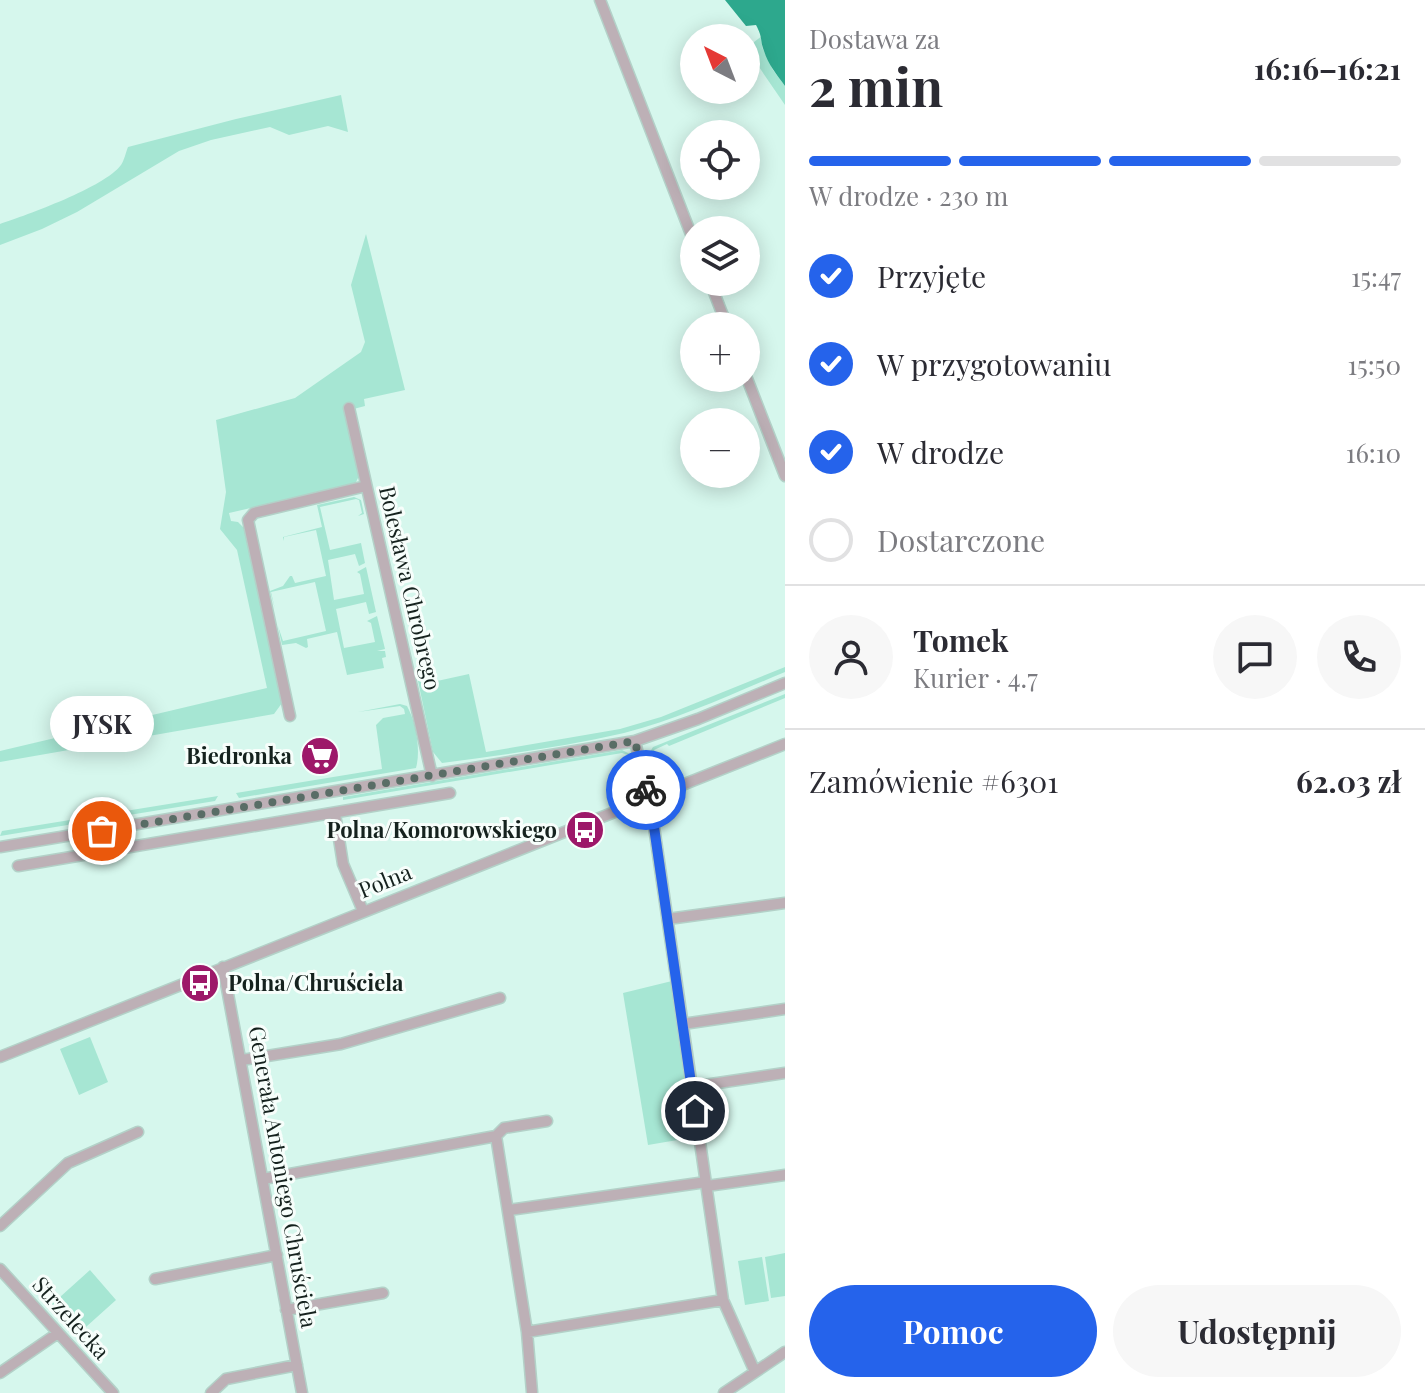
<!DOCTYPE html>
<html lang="pl">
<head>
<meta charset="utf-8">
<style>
	body { margin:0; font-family:"Playfair Display",serif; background:#f7f7f7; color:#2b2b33; height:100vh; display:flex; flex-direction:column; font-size:30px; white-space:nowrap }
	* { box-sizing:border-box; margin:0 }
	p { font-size:26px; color:#7c7c81 }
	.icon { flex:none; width:44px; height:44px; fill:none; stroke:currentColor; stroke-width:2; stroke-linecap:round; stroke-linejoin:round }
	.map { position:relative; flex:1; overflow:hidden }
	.details { display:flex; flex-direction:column; background:#fff; width:640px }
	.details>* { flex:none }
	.needle { width:52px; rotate:318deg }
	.tools { position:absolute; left:680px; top:24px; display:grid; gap:16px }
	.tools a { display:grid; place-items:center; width:80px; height:80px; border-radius:50%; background:#fff; box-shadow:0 4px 20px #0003; font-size:40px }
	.pin { position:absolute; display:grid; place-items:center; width:68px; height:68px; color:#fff; margin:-34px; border:4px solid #fff; border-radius:50%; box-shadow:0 2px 8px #0007 }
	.courier { position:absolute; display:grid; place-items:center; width:80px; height:80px; margin:-40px; border:6px solid #2563eb; border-radius:50%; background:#fff; color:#222; box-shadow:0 2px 10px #0007 }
	.bubble { position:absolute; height:56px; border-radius:28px; background:#fff; box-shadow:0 4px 20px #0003; font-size:26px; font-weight:700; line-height:56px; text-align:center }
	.overview em { font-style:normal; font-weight:700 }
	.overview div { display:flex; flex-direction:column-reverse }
	.overview { display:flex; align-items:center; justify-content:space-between; height:136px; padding:0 24px }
	h1 { font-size:52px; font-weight:700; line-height:60px }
	.bar { display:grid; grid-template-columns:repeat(4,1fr); gap:12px 8px; align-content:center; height:96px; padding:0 24px }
	.bar i { height:10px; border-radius:6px; background:#e1e1e2 }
	.bar .on { background:#2563eb }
	.bar p { grid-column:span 4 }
	.line { display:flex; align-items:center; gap:20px; padding:0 24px; border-top:2px solid #e1e1e2 }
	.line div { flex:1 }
	.round { display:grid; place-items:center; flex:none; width:84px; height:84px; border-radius:42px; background:#f7f7f7 }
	ol { padding:0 24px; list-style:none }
	li { display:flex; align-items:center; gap:24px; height:88px }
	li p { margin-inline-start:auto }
	li .icon { padding:8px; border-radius:50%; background:#2563eb; color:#fff; stroke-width:4 }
	li:last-child { color:#7c7c81 }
	li i { width:44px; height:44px; border:4px solid #e1e1e2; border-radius:50% }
	.action { display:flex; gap:16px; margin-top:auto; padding:16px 24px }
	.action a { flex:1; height:92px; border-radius:48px; background:#2563eb; color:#fff; font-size:32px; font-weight:700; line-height:92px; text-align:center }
	.action a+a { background:#f7f7f7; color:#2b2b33 }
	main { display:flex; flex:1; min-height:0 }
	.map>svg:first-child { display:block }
	.green { fill:#a6e6d3 }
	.water { fill:#2da88d }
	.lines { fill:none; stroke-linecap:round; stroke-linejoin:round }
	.minor-casing { stroke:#b3d1c8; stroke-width:13 }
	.minor { stroke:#bdb0b6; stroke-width:10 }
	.done { stroke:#596d66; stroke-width:8; stroke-dasharray:0 14.4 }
	.route { stroke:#2563eb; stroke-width:10 }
	.labels { text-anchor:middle; stroke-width:6; stroke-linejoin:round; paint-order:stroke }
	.street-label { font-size:22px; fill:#15221e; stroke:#f7fefb }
	.poi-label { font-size:22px; font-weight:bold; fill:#15221e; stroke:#f7fefb; text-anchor:end }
</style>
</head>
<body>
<main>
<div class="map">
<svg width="785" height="1393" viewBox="0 0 785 1393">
	<rect width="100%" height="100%" fill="#d6f7ed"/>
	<path class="green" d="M762 36V47L773 70 785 86V105L746 48Z
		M341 95 348 132 328 126 289 135 270 127 211 140 179 151 77 212 42 229 0 245V224C27 215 105 187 121 165 124 161 126 152 128 147L236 119Z
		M366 234 405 390 364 399 365 406 346 411 359 476 355 484 229 513 231 521 238 522 244 528 282 703 274 714 0 762V751L267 688 237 550 220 529 226 492 216 420 295 398 361 352 365 342 351 285Z
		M354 497 361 500 364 514 358 516 362 513 359 500 356 499 320 507 330 550 361 543 365 563 359 566 355 554 328 560 334 600 364 594 360 574 357 572 366 567 376 612 369 614 366 602 336 609 344 648 375 642 371 623 367 621 377 616 385 649 377 651H385L386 657 382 658 384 668 347 675 337 632 307 639 308 647 306 648 296 643 282 645 278 626 283 641 326 631 315 582 271 592 275 609 270 591 283 586 290 576H292L295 583 326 576 316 530 284 537 283 541V537L322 527 317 505Z
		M785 667V672C732 694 679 719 624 733 564 747 502 755 442 763L433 752 418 681 427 679 428 683 469 674 486 752 620 729 661 717Z
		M785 694V698L669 746 667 744 654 750 666 781 673 779 677 781 661 786 655 780 650 752 653 747Z
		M400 704 407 706C416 722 421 750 416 768L239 798 236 793 382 769 376 725 383 718 405 714 404 709 400 706 358 712Z
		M622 750 632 755 636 765H633L628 755 622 753 343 800V797Z
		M218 796 215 801 0 836 2 831Z
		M672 981 695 1137 648 1145 623 993Z
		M90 1037 108 1082 79 1095 60 1049Z
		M785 1253V1296L771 1298 765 1257Z
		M762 1257 769 1301 745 1305 738 1261Z
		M90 1270 116 1300 77 1335 50 1306Z"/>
	<path class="water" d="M725 0H785V86C777 75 768 64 764 51 760 40 763 38 756 25L746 26Z"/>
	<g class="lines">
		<g class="minor-casing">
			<path id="minor" d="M600 0 694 242
				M710 282 727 326
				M746 376 785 476
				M349 408 432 776
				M290 716 248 520 254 513 366 486
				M635 741 653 820 723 1300 755 1372
				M335 814 343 864 363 911
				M0 847 635 741 698 719 785 683
				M18 866 450 793
				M668 919 785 903
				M223 967 302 1393
				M683 1024 785 1009
				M0 1057 785 744
				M242 1060 341 1044 500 998
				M691 1087 785 1073
				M496 1136 527 1332 532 1392
				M263 1179 496 1136 504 1128 547 1121
				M707 1186 785 1175
				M509 1210 706 1182
				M0 1226 68 1163 138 1132
				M0 1269 113 1393
				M155 1279 277 1255
				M286 1310 383 1293
				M527 1332 723 1300
				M0 1373 58 1333
				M211 1393 226 1379 297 1365
				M724 1393 785 1352"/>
		</g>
		<use href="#minor" class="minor"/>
	</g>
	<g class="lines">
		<path class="done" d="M102 831 635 741 646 790"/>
		<path class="route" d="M646 790 653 820 695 1111"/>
	</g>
	<defs>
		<g id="supermarket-disc" transform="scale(2)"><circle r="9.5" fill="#9d1869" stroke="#f7fefb"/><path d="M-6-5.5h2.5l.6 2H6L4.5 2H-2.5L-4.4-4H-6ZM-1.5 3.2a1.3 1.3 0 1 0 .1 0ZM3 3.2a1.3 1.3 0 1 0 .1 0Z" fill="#fff"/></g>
		<g id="bus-disc" transform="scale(2)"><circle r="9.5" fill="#9d1869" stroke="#f7fefb"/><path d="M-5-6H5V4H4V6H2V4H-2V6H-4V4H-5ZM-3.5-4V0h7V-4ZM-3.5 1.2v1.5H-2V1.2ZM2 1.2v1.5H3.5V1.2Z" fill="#fff"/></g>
	</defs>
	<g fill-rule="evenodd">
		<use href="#supermarket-disc" x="320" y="756"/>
		<use href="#bus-disc" x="585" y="830"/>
		<use href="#bus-disc" x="200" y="983"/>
	</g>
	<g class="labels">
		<g class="street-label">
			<text transform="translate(410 588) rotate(77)" y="8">Bolesława Chrobrego</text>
			<text transform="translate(385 881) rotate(-22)" y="8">Polna</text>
			<text transform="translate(283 1177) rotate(80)" y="8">Generała Antoniego Chruściela</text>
			<text transform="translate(71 1318) rotate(48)" y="8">Strzelecka</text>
		</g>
		<g class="poi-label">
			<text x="292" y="764">Biedronka</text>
			<text x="557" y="838">Polna/Komorowskiego</text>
			<text x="228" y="991" text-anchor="start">Polna/Chruściela</text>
		</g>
	</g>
</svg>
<div class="tools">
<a><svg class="needle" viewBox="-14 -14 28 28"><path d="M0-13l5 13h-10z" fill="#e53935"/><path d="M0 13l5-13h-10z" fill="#7c7c81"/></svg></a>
<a><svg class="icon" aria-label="locate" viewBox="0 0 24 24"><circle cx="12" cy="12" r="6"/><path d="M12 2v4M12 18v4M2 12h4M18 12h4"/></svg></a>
<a><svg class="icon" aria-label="layers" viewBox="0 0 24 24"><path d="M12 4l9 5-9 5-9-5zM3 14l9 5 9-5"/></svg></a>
<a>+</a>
<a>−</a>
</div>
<div class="pin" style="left:102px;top:831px;background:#ea580c"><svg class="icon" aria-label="bag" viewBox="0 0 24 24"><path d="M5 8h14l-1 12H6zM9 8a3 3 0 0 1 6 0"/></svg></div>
<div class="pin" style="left:695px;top:1111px;background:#1f2937"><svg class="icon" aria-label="home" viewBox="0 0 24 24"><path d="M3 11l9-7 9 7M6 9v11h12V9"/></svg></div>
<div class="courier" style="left:646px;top:790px"><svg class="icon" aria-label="bike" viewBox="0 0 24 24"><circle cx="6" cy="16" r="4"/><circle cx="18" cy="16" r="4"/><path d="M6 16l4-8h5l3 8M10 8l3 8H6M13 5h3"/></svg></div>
<div class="bubble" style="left:50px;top:696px;width:104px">JYSK</div>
</div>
<section class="details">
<div class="overview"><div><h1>2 min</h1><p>Dostawa za</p></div><em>16:16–16:21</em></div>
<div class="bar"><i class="on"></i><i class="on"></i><i class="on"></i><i></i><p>W drodze · 230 m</p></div>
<ol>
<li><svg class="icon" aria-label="check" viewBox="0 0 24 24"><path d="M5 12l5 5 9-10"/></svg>Przyjęte<p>15:47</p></li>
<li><svg class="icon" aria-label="check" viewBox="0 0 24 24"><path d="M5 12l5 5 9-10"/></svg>W przygotowaniu<p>15:50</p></li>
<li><svg class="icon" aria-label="check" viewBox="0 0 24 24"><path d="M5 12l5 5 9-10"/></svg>W drodze<p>16:10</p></li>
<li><i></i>Dostarczone</li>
</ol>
<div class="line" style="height:144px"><a class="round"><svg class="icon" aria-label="person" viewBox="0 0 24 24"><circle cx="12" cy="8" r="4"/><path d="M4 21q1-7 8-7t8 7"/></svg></a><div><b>Tomek</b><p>Kurier · 4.7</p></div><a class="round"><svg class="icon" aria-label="chat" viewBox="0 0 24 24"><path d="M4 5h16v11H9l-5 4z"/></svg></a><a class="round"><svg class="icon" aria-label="phone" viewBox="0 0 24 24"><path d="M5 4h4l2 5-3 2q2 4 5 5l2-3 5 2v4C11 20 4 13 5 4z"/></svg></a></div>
<div class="line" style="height:104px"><div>Zamówienie #6301</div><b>62.03 zł</b></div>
<div class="action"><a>Pomoc</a><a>Udostępnij</a></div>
</section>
</main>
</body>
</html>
